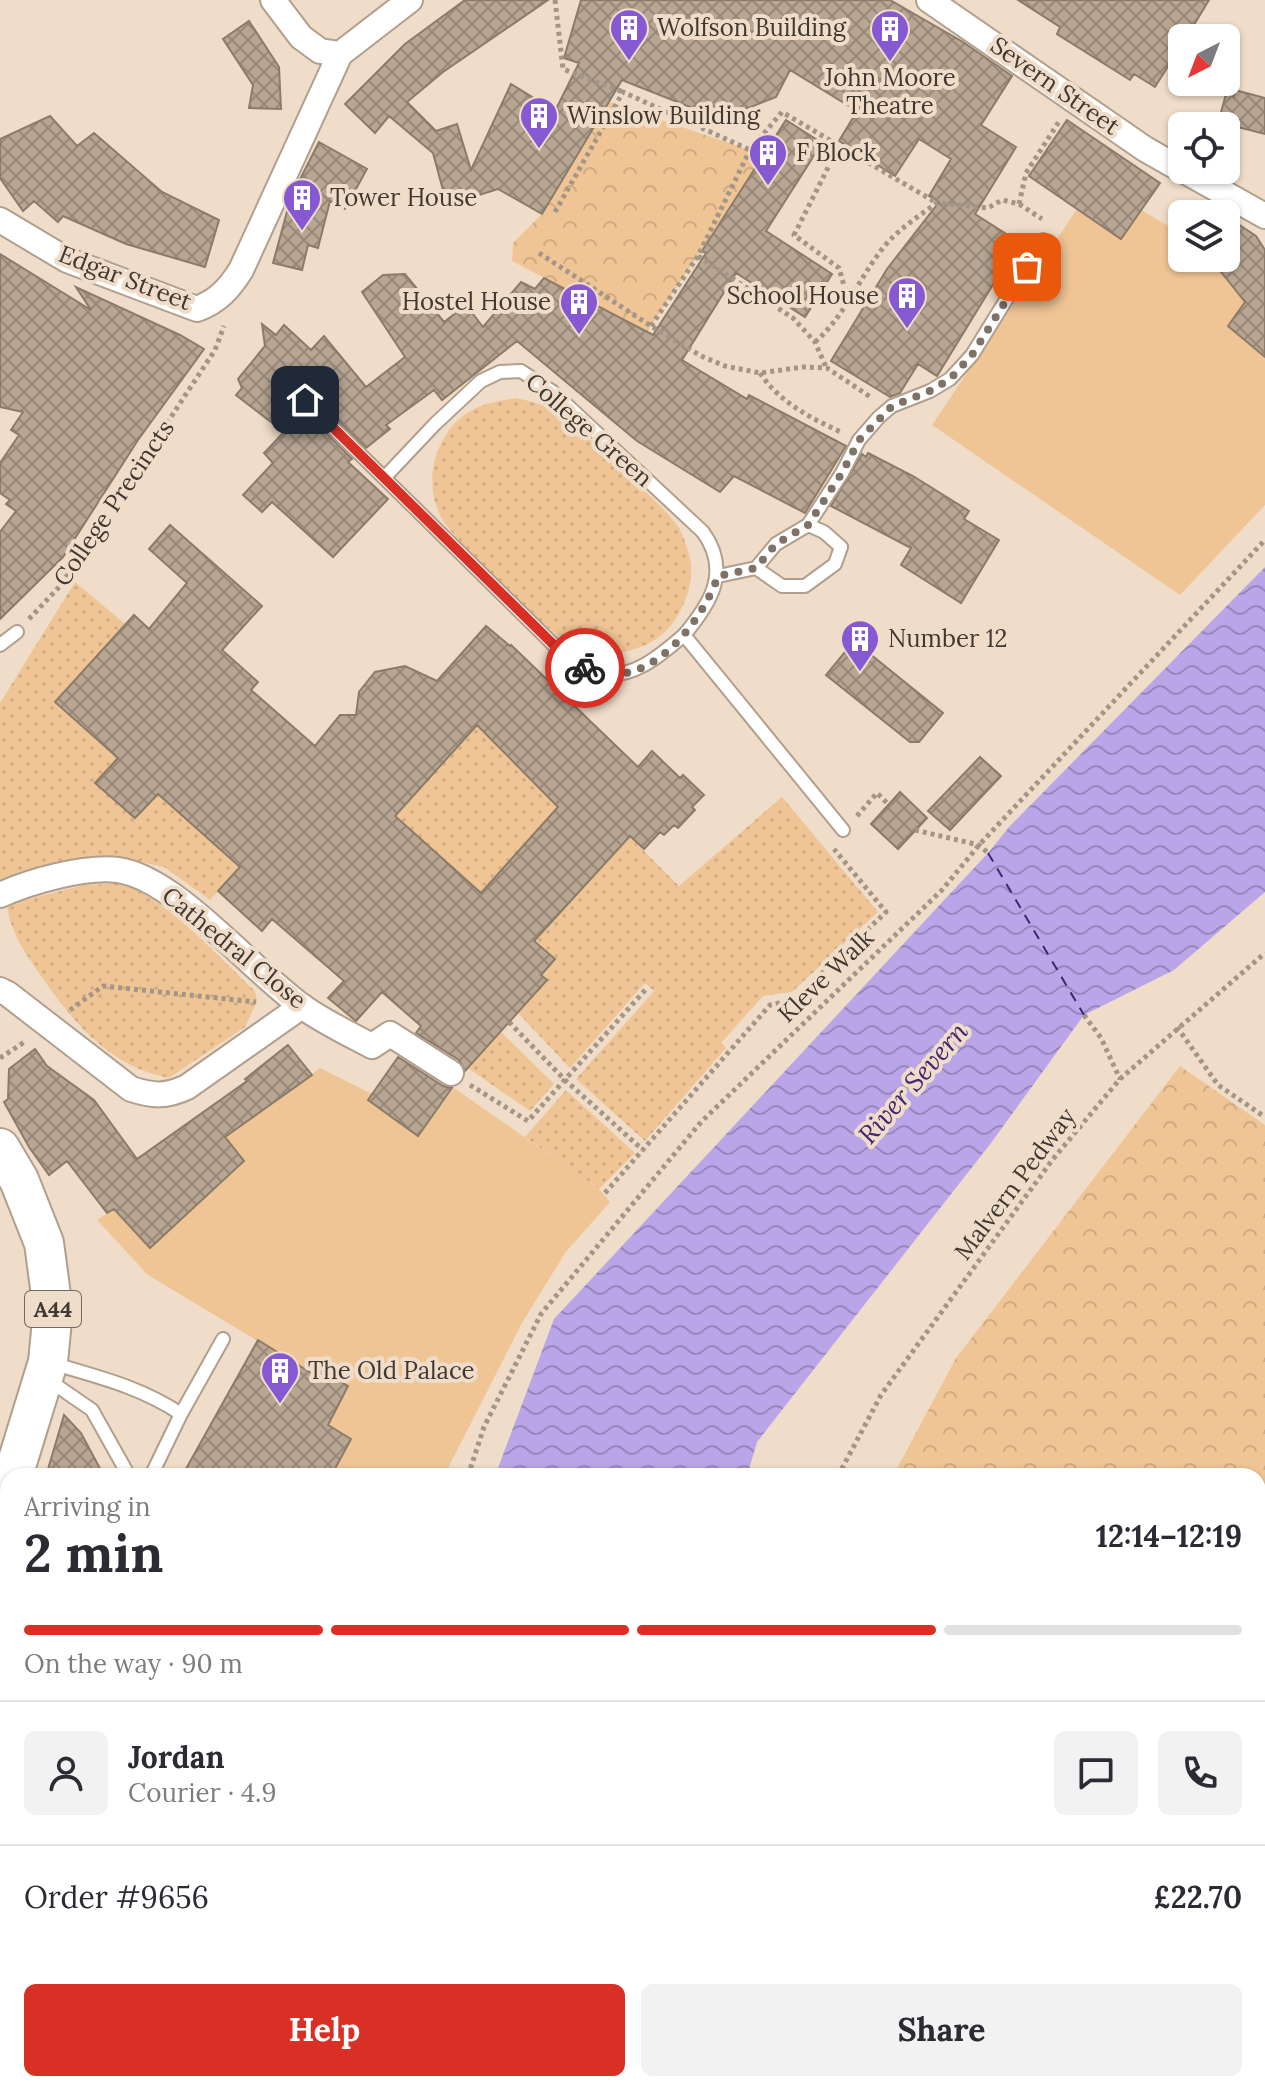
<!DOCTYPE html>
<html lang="en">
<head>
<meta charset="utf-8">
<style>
	body { margin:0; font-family:Lora,serif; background:#f2f2f3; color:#2b2b33; height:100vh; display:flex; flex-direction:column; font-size:30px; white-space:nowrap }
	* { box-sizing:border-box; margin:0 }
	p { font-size:26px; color:#7c7c81 }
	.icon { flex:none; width:44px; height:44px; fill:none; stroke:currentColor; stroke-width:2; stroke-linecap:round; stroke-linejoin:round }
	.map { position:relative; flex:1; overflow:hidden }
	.side { position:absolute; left:0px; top:1468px; width:1266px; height:624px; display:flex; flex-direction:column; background:#fff; border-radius:24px 24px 0 0; box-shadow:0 2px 6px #0004 }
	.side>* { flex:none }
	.needle { width:52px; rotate:222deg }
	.buttons { position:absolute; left:1168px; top:24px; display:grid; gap:16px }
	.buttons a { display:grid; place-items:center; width:72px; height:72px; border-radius:12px; background:#fff; box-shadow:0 2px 6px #0004; font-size:40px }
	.pin { position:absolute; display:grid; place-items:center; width:68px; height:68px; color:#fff; margin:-34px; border-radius:16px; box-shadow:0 4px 12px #0006 }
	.courier { position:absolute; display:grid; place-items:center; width:80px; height:80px; margin:-40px; border:6px solid #d93025; border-radius:50%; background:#fff; color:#222; box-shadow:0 2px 10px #0007 }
	.summary em { font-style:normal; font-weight:800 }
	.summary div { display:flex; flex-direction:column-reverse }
	.summary { display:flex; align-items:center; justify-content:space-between; height:136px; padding:0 24px }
	h1 { font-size:52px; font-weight:800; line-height:60px }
	.bar { display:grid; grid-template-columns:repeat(4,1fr); gap:12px 8px; align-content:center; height:96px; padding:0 24px }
	.bar i { height:10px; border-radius:6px; background:#e1e1e2 }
	.bar .on { background:#d93025 }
	.bar p { grid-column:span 4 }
	.line { display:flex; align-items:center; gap:20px; padding:0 24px; border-top:2px solid #e1e1e2 }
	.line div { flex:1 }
	.round { display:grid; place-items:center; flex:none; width:84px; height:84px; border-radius:12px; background:#f2f2f3 }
	.primary-button { display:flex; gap:16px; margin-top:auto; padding:16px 24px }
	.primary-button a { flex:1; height:92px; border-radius:12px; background:#d93025; color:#fff; font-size:32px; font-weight:800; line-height:92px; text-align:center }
	.primary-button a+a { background:#f2f2f3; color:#2b2b33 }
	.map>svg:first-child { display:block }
	.grass { fill:url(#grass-dots) }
	.park { fill:url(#park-crowns) }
	.garden { fill:#f0c596 }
	.water { fill:url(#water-waves) }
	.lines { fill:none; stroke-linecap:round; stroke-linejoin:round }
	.ferry { stroke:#442573; stroke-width:2; stroke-dasharray:10 8; stroke-linecap:butt }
	.building { fill:url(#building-cross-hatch); stroke:#8c7b69; stroke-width:2; fill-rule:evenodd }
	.lane-casing { stroke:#b09f8c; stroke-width:16 }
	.street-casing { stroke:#b09f8c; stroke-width:28 }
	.primary-casing { stroke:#b09f8c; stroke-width:42 }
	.path { stroke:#a39587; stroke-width:5; stroke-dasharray:4 4; stroke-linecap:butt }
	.lane { stroke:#fff; stroke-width:12 }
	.street { stroke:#fff; stroke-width:24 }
	.primary { stroke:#fff; stroke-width:38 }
	.done { stroke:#7e7266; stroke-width:8; stroke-dasharray:0 14.4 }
	.route { stroke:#d93025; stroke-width:10 }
	.labels { text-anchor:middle; stroke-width:8; stroke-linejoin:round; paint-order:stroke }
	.shield { fill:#f0ddc9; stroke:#756a5f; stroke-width:2 }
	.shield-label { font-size:22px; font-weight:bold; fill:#403831 }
	.poi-label { font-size:24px; fill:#403831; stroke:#f0ddc9; text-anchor:start }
	.street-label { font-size:24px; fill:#403831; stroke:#f0ddc9 }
	.water-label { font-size:26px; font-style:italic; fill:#442573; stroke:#f0ddc9 }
</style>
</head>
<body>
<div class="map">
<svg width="1265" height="2092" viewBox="0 0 1265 2092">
	<defs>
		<pattern id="grass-dots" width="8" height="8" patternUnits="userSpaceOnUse" patternTransform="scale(2)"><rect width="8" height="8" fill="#f0c596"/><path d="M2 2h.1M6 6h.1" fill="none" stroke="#cfaa82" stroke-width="1.8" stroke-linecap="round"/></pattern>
		<pattern id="park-crowns" width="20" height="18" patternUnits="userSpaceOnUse" patternTransform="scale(2)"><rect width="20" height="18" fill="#f0c596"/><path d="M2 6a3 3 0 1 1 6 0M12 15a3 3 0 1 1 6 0" fill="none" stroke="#cfaa82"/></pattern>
		<pattern id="water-waves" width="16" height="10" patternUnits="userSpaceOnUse" patternTransform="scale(2)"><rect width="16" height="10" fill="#b9a5e8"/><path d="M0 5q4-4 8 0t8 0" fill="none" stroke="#9887bd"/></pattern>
		<pattern id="building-cross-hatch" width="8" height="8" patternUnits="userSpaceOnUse" patternTransform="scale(2)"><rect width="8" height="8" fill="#b8a693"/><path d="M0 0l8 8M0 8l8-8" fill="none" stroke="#978879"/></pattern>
	</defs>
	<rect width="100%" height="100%" fill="#f0ddc9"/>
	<path class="grass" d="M516 398C534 402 550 406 566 417 583 431 599 449 615 464 636 484 662 504 679 528 683 535 686 544 688 551 696 574 688 600 675 620 660 642 634 653 607 654 596 654 583 650 572 645 549 634 448 536 439 513 424 480 435 437 464 415 479 404 497 401 516 398Z
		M75 582 125 624 55 702 118 758 95 783 135 818 158 794 240 867 210 900 164 867 124 858H84L0 887V703Z
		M477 725 558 807 481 893 395 816Z
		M782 797 878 912 792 992 763 996 721 1043 726 1048 645 1141 576 1079 654 991 645 983 570 1068 518 1013 547 981 541 975 555 959 502 913 554 920 630 837 679 886Z
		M121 883C170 901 217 956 255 991L257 1002 245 1027 169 1078C110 1067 73 1022 41 976 25 952 10 933 7 904L85 885Z
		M501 1032 554 1084 530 1111 468 1068Z
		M566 1090 635 1153 599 1189 525 1137Z"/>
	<path class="park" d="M609 102 764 155 647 332 512 261 513 243 542 214Z
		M1180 1066 1265 1125V1739L1258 1752V1476H893L956 1358Z
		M0 1987 8 1991V2084H168L179 2092H0Z"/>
	<path class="garden" d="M1077 209 1121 239 1141 210 1182 234V258H1210L1245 302 1229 326 1256 350 1265 339V505L1180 595 932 425Z
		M320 1068 372 1094 368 1101 418 1136 454 1088 599 1189 610 1202 565 1253 522 1323 444 1476H331L351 1439 328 1425 348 1386 321 1370 316 1376 148 1275 97 1220 225 1137Z
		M1265 1968V2092H1171L1175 2084H1258V1973Z"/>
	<path class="water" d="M1265 567V892L1174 970 1084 1015 991 1143 757 1442 747 1476H495L554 1319 988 853 1009 827Z
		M436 2084H733L734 2092H436Z"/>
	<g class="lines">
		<path class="ferry" d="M988 853 1084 1015"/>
	</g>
	<path class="building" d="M465 0H548L443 72 407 102 436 131 457 124 471 170 511 84 555 111 579 63 564 58 581 0H890L963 42 1012 76 981 125 1016 147 975 214 1019 242 937 376 918 364 900 393 890 397 831 361 887 269 939 202 929 196 951 159 919 139 895 176 839 141 857 111 790 70 776 97 720 119 622 80 542 214 498 189 447 205 433 153 389 116 375 133 345 104 405 44Z
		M1018 0H1209L1186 38H1182V44L1155 87 1134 74 1130 80 1057 34 1060 27Z
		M249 21 279 67 281 109 249 108 253 85 223 39Z
		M1235 90 1265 98V134L1226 124 1227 117 1220 116 1226 94 1234 96Z
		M50 116 77 146 94 133 162 192 219 220 205 267 126 244 63 216 58 222 34 201 23 211 0 178V139Z
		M786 120 822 143 766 231 832 274 805 317 736 273 682 360 747 399 749 395 846 446 805 513 734 476 720 492 637 441 517 341 442 400 434 390 386 425 390 429 366 448 311 394 303 391 298 394 296 402 299 406 352 459 348 462 388 499 333 557 272 502 262 512 243 495 273 463 264 453 284 432 236 395 242 388 238 379 265 346 262 324 276 335 284 325 311 350 324 336 366 387 405 357 362 292 383 275 405 274 444 322 466 305 483 327 521 282 535 289 544 278 653 335 706 253 702 251Z
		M1067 120 1160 183 1121 239 1029 176Z
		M319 142 367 169 345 209 330 201 318 248 308 245 302 270 273 263 291 197Z
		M1226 216 1256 236 1265 250V357L1228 326 1245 302 1210 258H1226Z
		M0 254 91 310 76 287 180 335 204 349 138 440 63 557 0 619V532L16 511 6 504 10 500 0 493V463L19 435 11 430 23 412 0 407Z
		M868 453 913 476 969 511 964 519 999 540 961 603 901 565 911 548 831 506 862 454 866 457Z
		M170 525 262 606 222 650 258 682 251 690 315 746 340 715H356L359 692 375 672 405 666 437 681 486 626 510 646 511 645 638 767 652 751 680 778 683 775 704 795 692 807 695 810 678 828 674 825 664 835 660 832 644 849 630 836 534 941 555 959 541 975 547 980 465 1071 459 1060 416 1033 421 1026 382 992 356 1021 328 998 344 981 272 919 262 931 218 891 240 867 158 794 135 818 95 783 118 758 55 702 134 615 149 629 187 583 149 549ZM477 725 558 807 481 893 395 816Z
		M854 641 943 713 919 742H910L826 675Z
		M980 757 1001 776 950 830 928 811Z
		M900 792 927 818 898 849 871 824Z
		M288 1045 312 1075 225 1137 244 1161 150 1248 114 1209 107 1213 67 1161 49 1175 29 1147 4 1102 8 1099 9 1069 35 1049 47 1066 94 1100 137 1159 247 1081 245 1079Z
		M398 1057 443 1086 452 1088 418 1136 368 1100Z
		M258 1340 316 1376 321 1369 348 1386 328 1425 351 1439 331 1476H182Z
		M64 1415 81 1433 104 1476H46Z"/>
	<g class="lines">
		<g class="lane-casing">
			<path id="lane" d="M305 400 558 649C569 658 581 669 595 673 630 682 660 656 684 635L843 830
				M384 478 435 424 481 381 500 372 521 371 553 392 703 532C731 571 711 603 684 635
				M756 568 782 586H805L835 564 841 547 824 532 808 525
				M718 576 756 568 776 544 808 525 842 473 859 440 879 417 892 406 930 391 950 379 972 355 1043 240
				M0 645 17 632
				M51 1363C98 1377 141 1387 181 1414L151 1476
				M47 1379 92 1410 129 1476
				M181 1414 223 1339
				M0 1630 8 1638
				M1258 1890 1265 1886
				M0 1968 8 1973
				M875 2084 876 2092
				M1060 2092 1064 2084"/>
		</g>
		<g class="street-casing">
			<path id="street" d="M273 0 301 37 320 51 340 54
				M929 0 1145 149 1182 170
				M1183 170 1265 216
				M0 220 67 260 197 309C218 301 229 289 241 270L340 54 410 0
				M0 895C31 881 85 866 118 870 176 878 253 972 303 1007 324 1022 349 1034 372 1046L390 1034 451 1073
				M0 990 8 994 131 1089C153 1096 166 1097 187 1087L302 1006"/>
		</g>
		<g class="primary-casing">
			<path id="primary" d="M0 1148 19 1180 44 1243 53 1310 48 1362 13 1476
				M0 1522 8 1494"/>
		</g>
		<path class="path" d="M555 0 563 69 623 92
			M839 146 794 235 839 268 849 303
			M1019 204 1026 173 1060 120
			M555 212 623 92 750 150
			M539 253 651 326 701 356 725 366 760 373 803 367 827 368 872 398
			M698 256 793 318 815 342 826 367
			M651 326 698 256 750 150 782 112 937 203
			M815 342C848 313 860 274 888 242 902 227 920 215 937 203L988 208 1002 200 1019 204 1042 219
			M760 373C779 402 812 419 843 433
			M29 619 60 586 215 350 224 326
			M857 816 877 793 889 805
			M915 830 979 845 988 853
			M70 1010 103 986 256 1002
			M1084 1015 1101 1038 1120 1079
			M509 1022 565 1080 643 1150
			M1177 1027 1218 1085 1265 1117
			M0 1058 26 1041
			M470 1085 528 1121 647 988
			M605 1193 770 1005 794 1000 886 912 834 849
			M468 1476 484 1427 541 1314 701 1122 942 890 979 845 1265 540
			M838 1476 881 1395 1053 1159 1120 1079 1265 953
			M0 2023 8 2031
			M0 2069 8 2070
			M35 2084 45 2092
			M92 2084 102 2092
			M163 2084 175 2092
			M787 2084V2092
			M427 2092V2084"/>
		<use href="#lane" class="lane"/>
		<use href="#street" class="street"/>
		<use href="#primary" class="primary"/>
	</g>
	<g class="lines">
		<path class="done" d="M585 668C645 696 701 625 718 576L756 568 776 544 808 525 842 473 859 440 892 406 930 391 950 379 972 355 1027 267"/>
		<path class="route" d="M305 400 558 649 585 668"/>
	</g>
	<defs>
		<g id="building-pin" transform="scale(2)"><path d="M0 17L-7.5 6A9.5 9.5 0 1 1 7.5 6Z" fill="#8659d2" stroke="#f0ddc9"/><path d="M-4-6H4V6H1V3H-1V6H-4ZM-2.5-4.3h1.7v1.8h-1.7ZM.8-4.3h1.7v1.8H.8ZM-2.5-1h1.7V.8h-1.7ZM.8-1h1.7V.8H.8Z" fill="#fff"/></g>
	</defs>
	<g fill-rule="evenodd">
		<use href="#building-pin" x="629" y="28"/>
		<use href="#building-pin" x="890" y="29"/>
		<use href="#building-pin" x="539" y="116"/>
		<use href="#building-pin" x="768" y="153"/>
		<use href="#building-pin" x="302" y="198"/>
		<use href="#building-pin" x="907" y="296"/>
		<use href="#building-pin" x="579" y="302"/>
		<use href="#building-pin" x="860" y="639"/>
		<use href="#building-pin" x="280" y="1371"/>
	</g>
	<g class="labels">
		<rect class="shield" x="25" y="1291" width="56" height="36" rx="6"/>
		<g class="shield-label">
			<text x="53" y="1317">A44</text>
		</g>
		<g class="poi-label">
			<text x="657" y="36">Wolfson Building</text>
			<text x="890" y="86" text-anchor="middle">John Moore<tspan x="890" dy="28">Theatre</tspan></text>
			<text x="567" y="124">Winslow Building</text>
			<text x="796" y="161">F Block</text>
			<text x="330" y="206">Tower House</text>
			<text x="879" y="304" text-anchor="end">School House</text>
			<text x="551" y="310" text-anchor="end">Hostel House</text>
			<text x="888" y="647">Number 12</text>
			<text x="308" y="1379">The Old Palace</text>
		</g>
		<g class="street-label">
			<text transform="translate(1055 86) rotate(35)" y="8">Severn Street</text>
			<text transform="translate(125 278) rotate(21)" y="8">Edgar Street</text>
			<text transform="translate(589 430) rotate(41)" y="8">College Green</text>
			<text transform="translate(114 503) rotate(-56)" y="8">College Precincts</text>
			<text transform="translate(234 948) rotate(39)" y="8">Cathedral Close</text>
			<text transform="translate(826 976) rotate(-44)" y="8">Kleve Walk</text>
			<text transform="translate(1015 1184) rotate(-53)" y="8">Malvern Pedway</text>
		</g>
		<g class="water-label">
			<text transform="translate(913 1083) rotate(-49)" y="9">River Severn</text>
		</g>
	</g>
</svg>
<div class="buttons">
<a><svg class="needle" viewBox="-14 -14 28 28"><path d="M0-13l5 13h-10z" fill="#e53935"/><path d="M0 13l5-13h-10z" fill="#7c7c81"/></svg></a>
<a><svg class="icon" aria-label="locate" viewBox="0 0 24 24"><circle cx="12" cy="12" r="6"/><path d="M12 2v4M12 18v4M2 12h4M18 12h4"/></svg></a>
<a><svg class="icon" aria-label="layers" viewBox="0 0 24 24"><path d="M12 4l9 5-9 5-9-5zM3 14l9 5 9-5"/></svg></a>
</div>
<div class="pin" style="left:1027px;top:267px;background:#ea580c"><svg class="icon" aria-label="bag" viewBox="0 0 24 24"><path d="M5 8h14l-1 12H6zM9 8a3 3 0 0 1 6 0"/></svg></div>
<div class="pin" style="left:305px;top:400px;background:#1f2937"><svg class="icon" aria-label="home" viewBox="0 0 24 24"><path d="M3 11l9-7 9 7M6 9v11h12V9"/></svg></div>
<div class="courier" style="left:585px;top:668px"><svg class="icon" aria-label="bike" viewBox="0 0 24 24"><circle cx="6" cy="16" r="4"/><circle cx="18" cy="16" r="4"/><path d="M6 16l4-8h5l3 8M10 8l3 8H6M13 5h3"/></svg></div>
<section class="side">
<div class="summary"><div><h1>2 min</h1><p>Arriving in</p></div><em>12:14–12:19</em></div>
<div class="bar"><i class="on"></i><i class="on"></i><i class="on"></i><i></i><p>On the way · 90 m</p></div>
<div class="line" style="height:144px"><a class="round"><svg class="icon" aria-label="person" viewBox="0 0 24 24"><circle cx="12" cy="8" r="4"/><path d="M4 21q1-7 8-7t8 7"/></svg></a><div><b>Jordan</b><p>Courier · 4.9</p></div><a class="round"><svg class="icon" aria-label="chat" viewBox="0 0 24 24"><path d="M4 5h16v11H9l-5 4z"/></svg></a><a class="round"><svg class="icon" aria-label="phone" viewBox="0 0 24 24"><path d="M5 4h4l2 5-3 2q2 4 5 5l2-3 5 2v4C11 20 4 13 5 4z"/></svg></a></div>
<div class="line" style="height:104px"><div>Order #9656</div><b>£22.70</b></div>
<div class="primary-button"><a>Help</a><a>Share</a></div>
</section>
</div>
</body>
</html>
